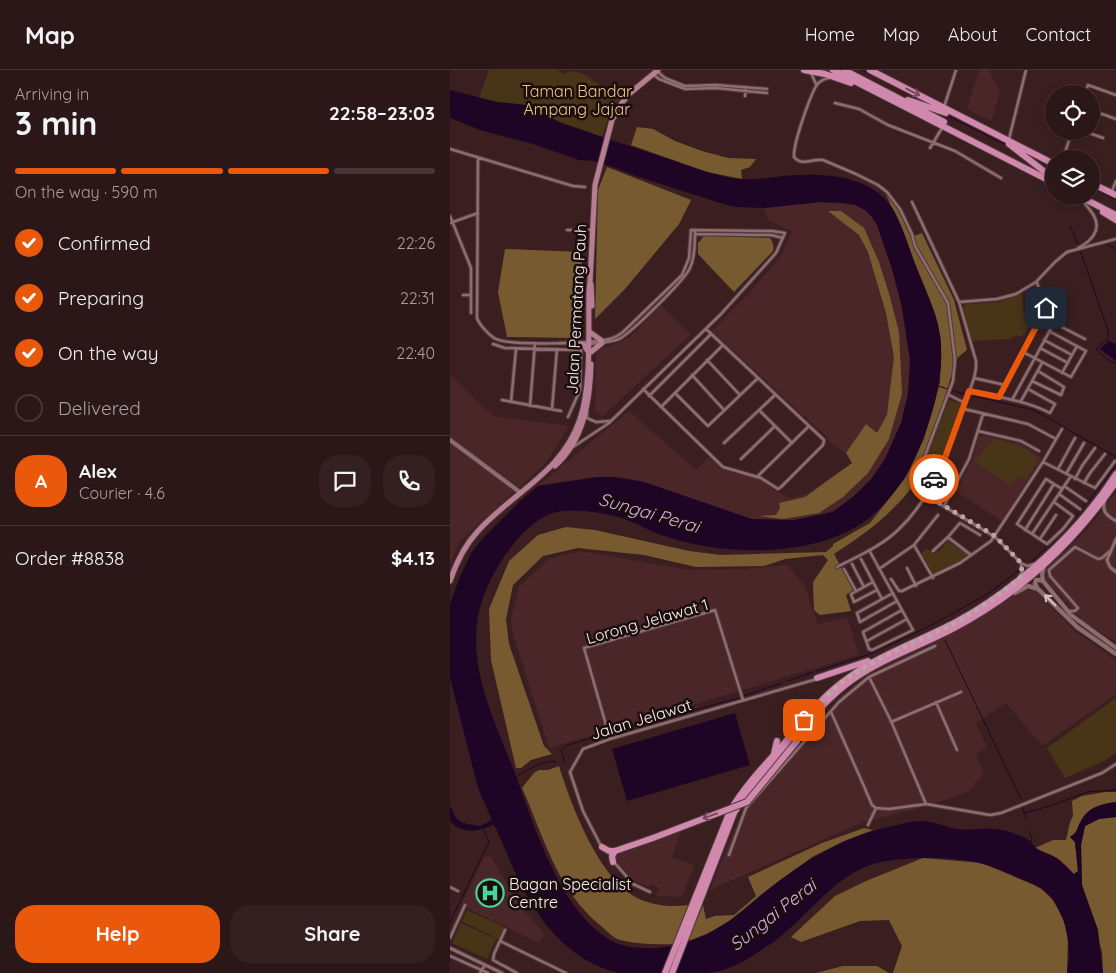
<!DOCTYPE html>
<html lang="en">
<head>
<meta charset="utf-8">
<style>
	body { margin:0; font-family:Quicksand,sans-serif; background:#342021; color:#f1f3f6; height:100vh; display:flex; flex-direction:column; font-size:19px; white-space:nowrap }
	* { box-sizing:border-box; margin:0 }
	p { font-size:16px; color:#a69fa2 }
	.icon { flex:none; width:28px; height:28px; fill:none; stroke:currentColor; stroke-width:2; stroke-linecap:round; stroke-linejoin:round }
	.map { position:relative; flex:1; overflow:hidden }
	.details { display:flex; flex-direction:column; background:#2c1718; width:450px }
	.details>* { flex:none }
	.controls { position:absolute; left:595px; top:15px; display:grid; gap:10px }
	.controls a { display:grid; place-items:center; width:55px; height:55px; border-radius:50%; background:#2c1718; box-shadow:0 2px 8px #0003,0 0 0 1px #483637; font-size:25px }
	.pin { position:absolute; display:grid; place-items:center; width:42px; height:42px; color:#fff; margin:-21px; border-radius:10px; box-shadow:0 2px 8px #0006 }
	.courier { position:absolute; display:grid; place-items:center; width:50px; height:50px; margin:-25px; border:4px solid #ea580c; border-radius:50%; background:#fff; color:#222; box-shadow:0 1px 6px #0007 }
	.headline em { font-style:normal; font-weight:700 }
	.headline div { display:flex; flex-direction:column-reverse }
	.headline { display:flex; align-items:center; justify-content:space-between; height:85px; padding:0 15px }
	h1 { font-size:32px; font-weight:700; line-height:38px }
	.bar { display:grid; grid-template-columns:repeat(4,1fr); gap:8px 5px; align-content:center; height:60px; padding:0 15px }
	.bar i { height:6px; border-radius:4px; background:#483637 }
	.bar .current { background:#ea580c }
	.bar p { grid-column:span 4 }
	.line { display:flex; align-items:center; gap:12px; padding:0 15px; border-top:1px solid #483637 }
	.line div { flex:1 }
	.round { display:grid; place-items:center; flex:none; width:52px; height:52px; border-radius:20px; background:#342021 }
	ol { padding:0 15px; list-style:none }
	li { display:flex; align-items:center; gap:15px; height:55px }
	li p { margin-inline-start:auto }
	li .icon { padding:5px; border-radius:50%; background:#ea580c; color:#fff; stroke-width:4 }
	li:last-child { color:#a69fa2 }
	li i { width:28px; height:28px; border:2px solid #483637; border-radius:50% }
	.primary-button { display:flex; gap:10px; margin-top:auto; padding:10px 15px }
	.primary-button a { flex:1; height:58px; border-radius:20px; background:#ea580c; color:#fff; font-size:20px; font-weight:700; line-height:58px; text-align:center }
	.primary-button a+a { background:#342021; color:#f1f3f6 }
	header { display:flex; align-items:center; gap:30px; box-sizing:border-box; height:70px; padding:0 25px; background:#2c1718; border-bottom:1px solid #483637 }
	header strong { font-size:24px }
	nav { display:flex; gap:28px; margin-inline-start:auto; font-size:18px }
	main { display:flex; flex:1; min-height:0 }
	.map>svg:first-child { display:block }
	.built { fill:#4a2628 }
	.green { fill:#483417 }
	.forest { fill:#775a30 }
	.water { fill:#1e0525 }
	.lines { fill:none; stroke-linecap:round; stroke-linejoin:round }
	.stream { stroke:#1e0525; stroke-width:1 }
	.minor-casing { stroke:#513a3d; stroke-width:4.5 }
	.tertiary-casing { stroke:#513a3d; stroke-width:5 }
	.secondary-casing { stroke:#513a3d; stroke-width:5.5 }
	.primary-casing { stroke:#513a3d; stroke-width:7 }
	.motorway-casing { stroke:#513a3d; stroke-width:8 }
	.minor { stroke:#8f6c6d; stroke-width:2.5 }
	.tertiary { stroke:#8f6c6d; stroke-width:3 }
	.secondary { stroke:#8f6c6d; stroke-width:4 }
	.primary { stroke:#b67d93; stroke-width:5 }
	.motorway { stroke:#d088ad; stroke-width:6 }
	.motorway-bridge-casing { stroke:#513a3d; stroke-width:8; stroke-linecap:butt }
	.motorway-bridge { stroke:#d088ad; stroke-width:6 }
	.oneway { stroke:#754a5d }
	.oneway2 { stroke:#d6c2c2 }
	.done { stroke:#b9a7a7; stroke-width:5; stroke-dasharray:0 9 }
	.route { stroke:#ea580c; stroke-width:6 }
	.labels { text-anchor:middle; stroke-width:5; stroke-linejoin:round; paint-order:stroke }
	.park-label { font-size:16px; fill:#f2c380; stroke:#1a0d0d }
	.street-label { font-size:16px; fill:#fdf0f0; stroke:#1a0d0d }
	.poi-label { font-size:16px; fill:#fdf0f0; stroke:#1a0d0d; text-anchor:start }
	.water-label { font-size:18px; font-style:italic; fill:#daaae8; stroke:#1a0d0d }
</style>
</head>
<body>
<header>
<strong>Map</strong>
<nav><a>Home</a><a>Map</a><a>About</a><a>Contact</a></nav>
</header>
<main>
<section class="details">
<div class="headline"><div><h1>3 min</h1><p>Arriving in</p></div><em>22:58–23:03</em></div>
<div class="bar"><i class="current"></i><i class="current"></i><i class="current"></i><i></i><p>On the way · 590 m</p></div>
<ol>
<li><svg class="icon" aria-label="check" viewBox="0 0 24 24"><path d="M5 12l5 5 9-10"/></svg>Confirmed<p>22:26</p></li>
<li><svg class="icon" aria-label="check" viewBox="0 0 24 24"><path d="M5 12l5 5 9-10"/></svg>Preparing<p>22:31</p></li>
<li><svg class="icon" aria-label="check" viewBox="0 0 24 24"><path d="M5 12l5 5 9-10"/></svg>On the way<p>22:40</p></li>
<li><i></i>Delivered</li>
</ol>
<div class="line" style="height:90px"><b class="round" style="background:#ea580c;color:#fff">A</b><div><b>Alex</b><p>Courier · 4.6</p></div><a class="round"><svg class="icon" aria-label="chat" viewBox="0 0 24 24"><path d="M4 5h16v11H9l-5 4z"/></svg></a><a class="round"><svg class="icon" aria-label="phone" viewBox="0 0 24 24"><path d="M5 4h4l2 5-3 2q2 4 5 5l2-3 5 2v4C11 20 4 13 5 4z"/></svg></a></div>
<div class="line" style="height:65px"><div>Order #8838</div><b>$4.13</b></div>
<div class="primary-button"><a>Help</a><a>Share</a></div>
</section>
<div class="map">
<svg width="666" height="903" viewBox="0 0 666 903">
	<rect width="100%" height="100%" fill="#3b1f20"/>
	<path class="built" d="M529 0H539L550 23 541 51 517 39Z
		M371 132 405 135 415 140 421 146 427 155 442 199 451 233 460 289 458 324 451 353 435 389 421 409 405 425 391 437 371 445 344 450H312L291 447 194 412 176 408 147 407 92 415 84 419 179 341 246 400 259 387 272 399 314 411 325 421 341 428 357 424 402 393 396 383 379 372 376 366 262 261 300 222 330 187 342 161 319 151 314 138Z
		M211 235 241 264 153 346 145 342 146 283 152 277 160 276 180 267Z
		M0 305 43 346 119 356 96 393 9 472 0 496Z
		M532 365 571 374 592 388 552 451 505 421 522 391 529 367Z
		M666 422V572L633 551 596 510 595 499 636 461Z
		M130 481 239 500 294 499 337 495 354 515 368 554 397 547 409 585 99 678 63 564 61 548 69 517 98 489Z
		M575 520 586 521 625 561 666 590V624L592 676 556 633 526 653 537 678 526 684 534 703 518 722 474 737 413 752 260 820 292 741 391 626 416 606Z
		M231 761 222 787 244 795 232 827 206 826 209 818 200 814 199 817 187 812 178 806 164 787 166 782Z
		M35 786 41 787 70 836 95 864 89 873 11 835Z"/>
	<path class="green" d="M39 0H107L114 4 122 1 134 4 169 29 161 40 152 67 103 49 77 35 55 34 29 28Z
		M572 223 574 245 584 244 576 243V237H587V244H589L572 266 562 267 561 269 521 271 513 237 516 234 550 232Z
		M499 330 511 334 490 393 474 422 464 418Z
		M544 369C560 373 577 376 588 389L576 409 568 406 561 416 524 391Z
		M498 471 520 485 484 506 471 483 476 479 486 484Z
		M666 628V683L654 691 615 708 597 678Z
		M17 840 54 857 48 869 12 851Z
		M11 853 46 869 37 889 2 873Z"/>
	<path class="forest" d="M187 57 203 59 225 71 252 81 278 88 306 89 300 97 291 100 292 109 257 102 181 75Z
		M157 97 241 130 229 154 175 219 145 249 148 120Z
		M436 124 448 140 461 167 472 163 504 230 517 280 506 289 495 327 462 417C441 445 413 465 384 484L403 520 396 525 401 541 370 545 364 540 363 512 378 490 373 485 335 489 314 496 246 497 194 485 128 478 93 486 63 515 56 549 59 574 94 676 102 684 81 690 71 698H66L41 590 39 539 59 491 88 465 116 457 145 460 239 481 271 485 376 482 383 476V474L420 453 456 407 474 369 490 312 491 270 485 244Z
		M378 141H391L414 158 429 192 440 227 449 262 452 324 439 369 418 403 393 427 369 443 333 449 308 446 326 445 330 438 329 433 355 427 402 393 396 383 416 354 427 363 437 345 444 287 436 243 418 182 409 165Z
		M254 166 320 168C323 172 324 176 323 181L284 222 248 184V173Z
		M55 179 132 182 130 265 128 268 57 267 48 222Z
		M109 696C121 735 147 803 182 825 198 835 220 838 238 835L223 874C206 875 186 874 170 870 163 868 157 861 151 856 106 819 95 769 72 718L84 703 89 700H98Z
		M655 722H666V732C652 734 638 737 631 751 626 759 630 761 620 767L625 772 628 801 624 804 607 788 585 778 603 770H616L620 752 623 746 622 731 632 726Z
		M666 747V903H653L652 882 632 815 631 775 635 756 649 749Z
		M414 758 423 760 392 772 362 787 310 826 279 851 257 864 238 871 253 835 256 849 265 846 284 845 306 826 298 807 372 773Z
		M473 788 532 793 591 818 603 830 614 851 618 869 617 903H443L452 876 439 850 410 851 351 872 341 867 385 826 416 811Z
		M393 896H427L439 903H366Z"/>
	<path class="water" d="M0 20 47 32 77 35 111 53 257 102C269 105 281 109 294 109 312 110 331 105 350 105 383 104 423 108 443 139 452 155 458 174 464 191 471 209 479 226 485 244 500 288 486 339 468 381 458 404 445 425 426 442 375 490 274 487 211 465 199 461 189 454 177 450 158 443 122 437 103 443 72 453 43 499 33 528 10 592 49 657 70 717 87 765 119 862 176 876 185 878 195 878 204 878 231 877 260 865 282 849 292 842 301 833 311 825 351 793 392 766 443 756 452 754 461 751 471 751 483 751 495 757 507 759 520 761 533 757 545 759 555 760 572 765 580 771 583 773 583 776 586 778 589 781 599 784 603 786 611 790 617 797 624 804L628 801 625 772 620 767C629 761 626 759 631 751 638 737 652 734 666 732V747L649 749 635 756 631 775 632 815 648 860 653 903H617C621 879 618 850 603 830 594 818 582 813 569 808 557 803 545 797 533 794 504 786 448 786 420 795 379 810 354 852 319 875 300 888 280 901 257 903 243 903 229 903 215 903 201 903 183 903 169 903 118 892 84 846 64 800 57 785 52 770 44 755 30 760 13 766 0 751V736L6 748 13 753 30 756 42 750 28 718 0 608V534L9 509 21 483 33 468 70 431 88 416 147 407H164L194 412 302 449 344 450 383 442 405 425 421 409 435 389 451 353 458 324 460 289 451 233 442 199 427 155 421 146 415 140 405 135 394 133 371 132 314 138 286 137 273 134 183 105 163 97 143 91 129 90 83 74 30 60 0 48Z
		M659 271 666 274V291L650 279Z
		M285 643 300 695 177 731 162 679Z"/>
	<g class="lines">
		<path class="stream" d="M412 0 459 23
			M498 46 558 76
			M641 117 666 130
			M620 156 628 174
			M655 173 666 179
			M630 180 658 260V269L646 279 658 290 666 294
			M631 180 644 176
			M488 316 514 324
			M523 326 584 340 666 387
			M579 494C612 462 640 432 666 395
			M495 570 571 729
			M367 601 420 584 482 555 539 523 570 500
			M338 611 363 602
			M293 626 332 613
			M163 662 289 628
			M113 692 114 688 111 680 115 676 154 664
			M66 707C77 701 93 689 106 692
			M573 738 576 749
			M574 743 603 735 637 722 666 720
			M579 761 582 769 581 772
			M0 852 39 772 33 758"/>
		<g class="minor-casing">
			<path id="minor" d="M208 2 215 8 235 16 266 15 317 19
				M361 3 366 14
				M203 4 209 9 235 19 266 18 317 23
				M379 8C374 9 369 11 366 16 359 29 343 74 344 87 352 97 363 88 373 90L406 104 428 115 437 122 450 139 462 164 465 176 498 233 505 290 503 311 463 418 545 467 571 493 577 496 584 494
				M635 24 638 15 666 25
				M295 26 296 17
				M385 33 409 39 438 55 505 81 551 108
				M494 37 506 0
				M641 40 666 49
				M634 61 653 68
				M559 69 576 0
				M480 78 492 58
				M0 79 123 116 135 117
				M28 88 27 248C29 254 38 264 44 268 59 277 141 273 159 269 164 268 169 265 173 262L232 205 239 188 241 160 322 161 335 163 326 183 271 244 159 353 123 377
				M613 89 622 61
				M662 121 666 111
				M0 146 21 198V243
				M0 153 28 143
				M117 160H142
				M245 164 321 165 333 168
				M628 178C640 172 652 161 644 146 641 140 635 135 632 129
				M13 225H21
				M509 232 547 229 566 224 586 212 605 192 617 182 666 169
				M594 270 622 285
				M109 273 130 274
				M43 274 55 278 131 280 130 320 118 347
				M138 274C149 273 159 273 169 269 181 263 234 211 240 198 245 187 245 172 245 160
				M590 278 618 293
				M573 282 621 307 636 281 599 261
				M257 290 290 325
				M612 303 627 276
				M242 305 274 340
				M524 308 555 315
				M582 311 611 325 614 317 588 301
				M193 319 273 397 311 408 328 419 331 417 373 375 374 370 256 259
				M519 321C547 327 575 330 600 343L605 334 578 319
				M225 323 258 356 308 308
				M499 325 515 333
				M199 326 261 264
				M549 327 597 238 587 213
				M52 330 111 341
				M562 330 604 253 635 269
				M571 331 592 293
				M61 332 66 279
				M80 336 85 273
				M211 337 273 275
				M102 339 107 279
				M514 339 578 354 606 369
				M309 340 342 373
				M137 341V348L146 352 160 351
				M528 361 571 371 589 381
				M274 373 325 325
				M291 389 325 356
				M593 392 645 418 665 391
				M608 399 625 368
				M616 404 634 373
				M308 406 358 357
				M625 409 632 396 645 378
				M634 413 640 403 655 384
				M614 416 636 431
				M609 424 630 439
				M604 432 623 446 613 459 597 474 567 454 596 409 612 419
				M494 436 519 389 533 344
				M575 460 604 414
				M582 464 621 406
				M499 468 521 485
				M590 469 606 445
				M464 475 483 508
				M419 480 463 560 422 580 419 579 413 562 452 540
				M483 481 498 467 510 453 530 465
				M411 489 432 529
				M402 494 414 517
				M387 497C408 486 432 476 449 459 484 426 504 370 518 325 522 314 527 303 526 291L509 232 462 132
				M457 498 466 516
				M394 499 406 521
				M429 499 464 475 488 445
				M570 506 572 502 571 493
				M441 509 449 521H452L510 493 541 471 593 392 612 359
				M423 512 401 524 404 532 427 520
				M443 523 407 543 410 552 447 531
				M619 541H625L628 538 600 506 599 500 625 477 648 489 652 488 660 481
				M417 571 457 549
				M419 607 441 651 476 734
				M486 632 507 680
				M381 642 413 714 422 735 426 738 439 739 476 734 540 745 551 743 652 703 666 694
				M441 652 511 622
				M160 669 134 578 265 540 293 630
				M418 755 426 738
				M151 776 133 741 120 702 133 679 160 669 367 609
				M279 785 296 738 389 632 419 607 485 576
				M164 792 183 814 200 822
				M0 817 8 821
				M55 860 44 884 43 890 67 903
				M0 868 15 835
				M50 871 116 903
				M0 886 38 903
				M30 903 35 895"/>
		</g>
		<g class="tertiary-casing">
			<path id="tertiary" d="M655 430C651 441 657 446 666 451
				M666 469 657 490 660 497 666 502
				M0 878 52 903"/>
		</g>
		<g class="secondary-casing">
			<path id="secondary" d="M0 370 71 423
				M594 496 592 504 593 511 621 545 666 578
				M587 517 585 514 586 510H589L593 511
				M565 523 578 516 588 519 627 557 666 584"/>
		</g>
		<g class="primary-casing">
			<path id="primary" d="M141 214 142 236
				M141 263 151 270
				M130 274 134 275 137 280
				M141 282 152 273
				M105 396C134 370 140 331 141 294
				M0 511C6 493 15 475 28 461 63 422 112 403 130 349 142 314 138 258 139 220L140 212 145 115 162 50 171 34 179 24 208 0"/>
		</g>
		<g class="motorway-casing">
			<path id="motorway" d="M354 0 375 4 401 13
				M383 0 604 113
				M394 0 494 52
				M420 0 604 94
				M458 30 496 43
				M559 74 604 109
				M641 113 666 125
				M629 126 666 145
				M653 142 666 150
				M367 608 418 591
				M324 684 327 671
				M152 777 159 781H165L203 768
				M163 792 162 786 165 781
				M215 903 280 741C294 717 313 697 332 676 352 652 372 626 398 608 431 584 470 571 506 552 567 519 629 462 666 404
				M222 903 284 743C298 720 316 701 334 681 355 656 375 629 402 610 433 588 470 576 504 558 569 524 624 472 666 412"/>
		</g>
		<use href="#minor" class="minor"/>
		<use href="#tertiary" class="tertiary"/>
		<use href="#secondary" class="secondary"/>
		<use href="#primary" class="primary"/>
		<use href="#motorway" class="motorway"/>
		<g class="motorway-bridge-casing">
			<path id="motorway-bridge" d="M203 768 297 732 347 671"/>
		</g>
		<use href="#motorway-bridge" class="motorway-bridge"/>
	</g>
	<defs><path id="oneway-shaft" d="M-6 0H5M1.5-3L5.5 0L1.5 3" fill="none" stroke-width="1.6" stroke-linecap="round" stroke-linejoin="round" transform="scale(1.25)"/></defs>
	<g class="oneway">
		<use href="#oneway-shaft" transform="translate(463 22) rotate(27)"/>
		<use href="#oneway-shaft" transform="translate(260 746) rotate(160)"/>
	</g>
	<use class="oneway2" href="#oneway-shaft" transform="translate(600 530) rotate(-135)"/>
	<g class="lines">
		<path class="done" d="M354 650C367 635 381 620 398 608 431 584 471 571 507 552 529 539 550 524 570 508L572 502 571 493 545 466 476 425 484 409"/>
		<path class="route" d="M484 409 493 393 519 321 549 327 596 238"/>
	</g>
	<defs>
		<g id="hospital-ring" transform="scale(1.4375)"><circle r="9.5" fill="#1a0d0d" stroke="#48d49d" stroke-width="1.5"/><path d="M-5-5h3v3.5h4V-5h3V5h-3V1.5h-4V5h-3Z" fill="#48d49d"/></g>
	</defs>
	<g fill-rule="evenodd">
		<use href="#hospital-ring" x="40" y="823"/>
	</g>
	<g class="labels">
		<g class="park-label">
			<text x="127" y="27">Taman Bandar<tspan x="127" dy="18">Ampang Jajar</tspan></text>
		</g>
		<g class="street-label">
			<text transform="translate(126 239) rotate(-87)" y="6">Jalan Permatang Pauh</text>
			<text transform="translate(197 551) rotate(-16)" y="6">Lorong Jelawat 1</text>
			<text transform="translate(191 649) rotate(-17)" y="6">Jalan Jelawat</text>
		</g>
		<g class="poi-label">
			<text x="59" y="820">Bagan Specialist<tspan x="59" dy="18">Centre</tspan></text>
		</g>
		<g class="water-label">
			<text transform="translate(199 443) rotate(16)" y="6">Sungai Perai</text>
			<text transform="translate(323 845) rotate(-38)" y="6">Sungai Perai</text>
		</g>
	</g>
</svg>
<div class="controls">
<a><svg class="icon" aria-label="locate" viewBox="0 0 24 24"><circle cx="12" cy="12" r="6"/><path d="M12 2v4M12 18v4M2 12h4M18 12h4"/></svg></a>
<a><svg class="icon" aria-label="layers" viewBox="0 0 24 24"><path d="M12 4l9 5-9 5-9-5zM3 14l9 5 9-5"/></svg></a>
</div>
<div class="pin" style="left:354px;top:650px;background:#ea580c"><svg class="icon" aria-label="bag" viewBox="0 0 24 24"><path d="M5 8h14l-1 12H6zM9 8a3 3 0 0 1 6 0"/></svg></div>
<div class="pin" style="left:596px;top:238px;background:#1f2937"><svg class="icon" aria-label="home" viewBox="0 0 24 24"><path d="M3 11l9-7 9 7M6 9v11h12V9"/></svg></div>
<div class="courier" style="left:484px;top:409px"><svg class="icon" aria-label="car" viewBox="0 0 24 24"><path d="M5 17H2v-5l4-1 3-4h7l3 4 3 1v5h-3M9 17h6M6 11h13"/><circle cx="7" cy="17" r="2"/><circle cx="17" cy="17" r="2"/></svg></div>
</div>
</main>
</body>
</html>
